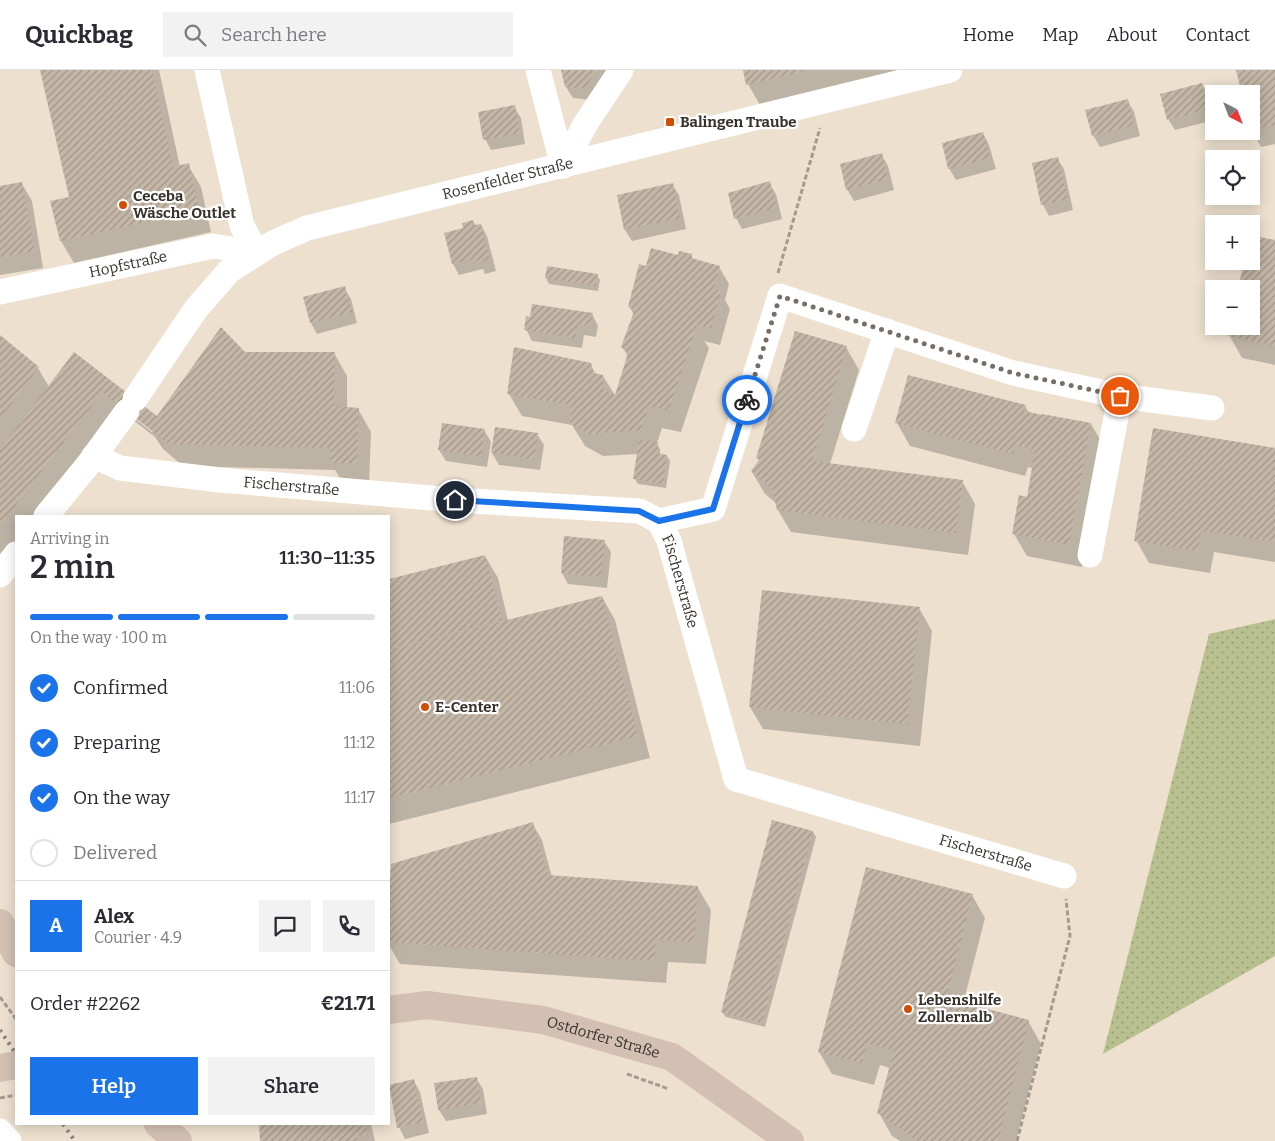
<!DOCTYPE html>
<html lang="en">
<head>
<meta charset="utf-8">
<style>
	body { margin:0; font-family:Bitter,serif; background:#f2f2f3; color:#2b2b33; height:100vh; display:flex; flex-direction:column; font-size:19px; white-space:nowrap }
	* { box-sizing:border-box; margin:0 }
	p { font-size:16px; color:#7c7c81 }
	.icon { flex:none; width:28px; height:28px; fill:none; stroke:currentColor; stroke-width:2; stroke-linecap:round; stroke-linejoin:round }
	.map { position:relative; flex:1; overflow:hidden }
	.panel { position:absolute; left:15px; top:445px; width:375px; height:610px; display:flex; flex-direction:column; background:#fff; border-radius:0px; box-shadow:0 2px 12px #0003 }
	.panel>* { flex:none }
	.needle { width:32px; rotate:138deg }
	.fabs { position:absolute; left:1205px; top:15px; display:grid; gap:10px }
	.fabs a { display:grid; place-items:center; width:55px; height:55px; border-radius:0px; background:#fff; box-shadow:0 2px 12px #0003; font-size:25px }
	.pin { position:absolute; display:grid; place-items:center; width:42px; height:42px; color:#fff; margin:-21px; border:2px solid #fff; border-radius:50%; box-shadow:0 1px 5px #0007 }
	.courier { position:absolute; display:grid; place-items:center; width:50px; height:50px; margin:-25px; border:4px solid #1a73e8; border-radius:50%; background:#fff; color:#222; box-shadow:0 1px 6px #0007 }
	.overview em { font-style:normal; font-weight:600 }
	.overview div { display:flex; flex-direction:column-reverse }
	.overview { display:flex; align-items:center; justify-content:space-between; height:85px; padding:0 15px }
	h1 { font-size:32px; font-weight:600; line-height:38px }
	.bar { display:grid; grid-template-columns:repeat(4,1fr); gap:8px 5px; align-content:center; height:60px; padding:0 15px }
	.bar i { height:6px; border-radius:4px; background:#e1e1e2 }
	.bar .selected { background:#1a73e8 }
	.bar p { grid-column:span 4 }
	.line { display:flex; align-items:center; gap:12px; padding:0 15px; border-top:1px solid #e1e1e2 }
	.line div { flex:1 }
	.round { display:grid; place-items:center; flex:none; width:52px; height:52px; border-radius:0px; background:#f2f2f3 }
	ol { padding:0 15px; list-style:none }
	li { display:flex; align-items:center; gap:15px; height:55px }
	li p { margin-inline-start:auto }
	li .icon { padding:5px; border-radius:50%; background:#1a73e8; color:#fff; stroke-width:4 }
	li:last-child { color:#7c7c81 }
	li i { width:28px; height:28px; border:2px solid #e1e1e2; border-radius:50% }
	.button { display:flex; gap:10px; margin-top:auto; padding:10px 15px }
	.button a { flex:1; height:58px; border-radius:0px; background:#1a73e8; color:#fff; font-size:20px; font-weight:600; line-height:58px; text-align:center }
	.button a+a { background:#f2f2f3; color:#2b2b33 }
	header { display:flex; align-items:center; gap:30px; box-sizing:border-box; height:70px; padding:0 25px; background:#fff; border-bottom:1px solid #e1e1e2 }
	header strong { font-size:24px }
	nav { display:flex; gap:28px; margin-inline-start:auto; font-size:18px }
	.search { width:350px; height:45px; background:#f2f2f3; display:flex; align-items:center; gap:12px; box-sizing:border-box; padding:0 18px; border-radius:0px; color:#7c7c81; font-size:19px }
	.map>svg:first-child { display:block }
	.grass { fill:url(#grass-dots) }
	.shadow { fill:#0003; fill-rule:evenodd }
	.building { fill:url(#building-hatch) }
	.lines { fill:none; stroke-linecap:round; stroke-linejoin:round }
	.path { stroke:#a49a8e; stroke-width:3; stroke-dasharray:5 2.5; stroke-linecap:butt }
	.street { stroke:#fff; stroke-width:25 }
	.secondary { stroke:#d3c0b2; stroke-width:28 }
	.rail { stroke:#8b8378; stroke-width:4; stroke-dasharray:2.5 5; stroke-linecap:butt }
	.done { stroke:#776f65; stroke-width:5; stroke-dasharray:0 9 }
	.route { stroke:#1a73e8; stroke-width:6 }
	.poi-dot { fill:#d14d03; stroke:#fff; stroke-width:2 }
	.labels { text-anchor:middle; stroke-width:4.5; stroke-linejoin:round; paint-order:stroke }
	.poi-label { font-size:15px; font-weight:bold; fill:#37322c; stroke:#fff; text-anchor:start }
	.street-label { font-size:15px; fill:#37322c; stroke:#fff }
</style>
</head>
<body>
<header>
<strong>Quickbag</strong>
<div class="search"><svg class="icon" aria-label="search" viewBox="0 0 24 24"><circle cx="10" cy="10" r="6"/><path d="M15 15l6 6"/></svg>Search here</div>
<nav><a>Home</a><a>Map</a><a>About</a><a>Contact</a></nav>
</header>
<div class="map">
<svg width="1275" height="1071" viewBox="0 0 1275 1071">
	<defs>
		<pattern id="grass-dots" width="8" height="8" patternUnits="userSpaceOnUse" patternTransform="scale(1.25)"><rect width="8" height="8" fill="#b9c08f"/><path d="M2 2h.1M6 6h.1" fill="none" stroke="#979d75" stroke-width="1.8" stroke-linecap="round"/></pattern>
		<pattern id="building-hatch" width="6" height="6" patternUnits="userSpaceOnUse" patternTransform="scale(1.25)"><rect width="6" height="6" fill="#c4b7a7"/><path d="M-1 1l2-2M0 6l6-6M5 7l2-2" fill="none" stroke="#a09588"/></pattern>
	</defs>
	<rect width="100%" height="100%" fill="#ede0cf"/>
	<path class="grass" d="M1275 549V886L1103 984 1209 564Z"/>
	<path class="shadow" d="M42 0H159L180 97 188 95 201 117 211 162 74 193 61 171 70 128Z
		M562 0H611L591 30 573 28 566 17Z
		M744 0H909L761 37 748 14Z
		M1237 0H1275V74L1261 77 1251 59V24Z
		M1202 14 1208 25 1214 50 1175 60 1168 49Z
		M1127 30 1134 42 1140 66 1100 77 1093 65Z
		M514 37 521 48 525 74 491 80 485 69Z
		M983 63 989 75 996 99 956 110 949 98Z
		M881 84 888 96 894 120 854 131 847 119Z
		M1057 88 1064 99 1073 140 1049 146 1043 135 1033 94Z
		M769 113 776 124 782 149 742 159 736 148Z
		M22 114 32 131 43 198 0 205V118Z
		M672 114 679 125 686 159 632 171 625 160 618 126Z
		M473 151 476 156 481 155 487 166 496 201 485 204 483 199 459 205 453 194Z
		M1275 172V295L1242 288 1229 265 1251 256V191Z
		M691 185 694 191 719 197 729 214 725 230 730 239 720 275 704 271 709 278 681 362 662 358 657 373 660 379V385L667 386 670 391 666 418 638 414 635 409 638 384 603 386 585 376 572 355 522 346 509 324 590 294 596 305 603 306 616 327 628 286 622 277 634 245 629 236 647 198 679 187Z
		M548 197 597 205 600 210 598 221 549 214 546 208Z
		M344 218 351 229 357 253 317 264 311 253Z
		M592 244 598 256 596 267 584 265 582 278 532 271 526 259Z
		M0 266 38 298 49 317 74 284 157 348 245 283H334L347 306V338L358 339 371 362 369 415H344L335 400 183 396 163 379 155 367 119 339 37 446H16V473L0 494ZM120 337 154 360 152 362Z
		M846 277 859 300 830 394 962 411 975 434 968 485 791 462 778 440 776 433 765 424 752 402 760 392 757 388Z
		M1025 336 1029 343 1091 354 1104 376 1082 497 1027 486 1014 464 1028 428 1033 398 1028 397 1025 406 910 376 897 353Z
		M484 360 491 372 487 397 446 391 439 380Z
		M537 364 544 375 540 400 499 395 492 383Z
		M1275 379V492L1214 482 1210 503 1149 493 1136 470Z
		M604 471 611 482 607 518 568 514 562 503Z
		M485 486 498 508 508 551 602 527 615 550 650 688 389 754V510Z
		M919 538 932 561 920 676 763 659 750 637Z
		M532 753 542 770 552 807 698 818 711 840 706 894 668 892 666 913 400 894 389 875V843L392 795Z
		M813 762 816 767 765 957 726 947 722 942Z
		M972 825 985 848 963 934 1028 951 1041 974 1016 1071H900L892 1066 879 1043 890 998 880 995 874 1015 832 1004 819 982Z
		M476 1008 483 1019 487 1044 446 1051 439 1040Z
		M414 1011 420 1022 429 1063 405 1069 399 1057Z
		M260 1054H371L375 1071H261Z"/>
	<path class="building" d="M40 0H152L173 97 189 93 199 140 60 171 50 131 69 127Z
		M561 0H597L584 19 565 17Z
		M743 0H803V1L746 15Z
		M1236 0H1275V55L1251 60V24H1242Z
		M1202 13 1209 39 1167 50 1160 24Z
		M1128 29 1134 55 1092 66 1085 40Z
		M515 35 520 63 483 70 478 42Z
		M983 62 990 88 948 99 942 73Z
		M882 83 888 109 846 120 840 94Z
		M1058 87 1068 129 1041 135 1032 93Z
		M770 111 777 138 734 149 728 123Z
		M22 112 35 181 0 187V116Z
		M673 113 680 148 624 160 617 125Z
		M473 150 474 155 481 154 490 190 478 193 476 188 452 194 444 163 463 158 462 153Z
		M1251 165 1275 170V276L1228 266 1230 256H1251V219H1238L1244 191H1251Z
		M651 178 678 185 679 181 692 184 691 188 720 196 714 219 721 221 711 258 697 255 669 340 649 336 641 360 589 364 570 354 571 335 507 324 514 277 591 293 594 303 603 305 602 318 615 325 628 283 621 277 635 239 628 237 639 194 646 196Z
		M547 196 598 204 596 216 545 208Z
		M345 216 352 242 310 253 303 227Z
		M532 234 593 243 590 256 578 254 575 268 524 260 526 246 530 247Z
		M221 257 245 282H335L334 336 359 338 357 393H330L331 378 169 374 102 322 0 455V380L74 282 157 346Z
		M795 261 847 276 812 391 963 410 956 463 777 440 772 418 751 401 760 389 756 388Z
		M0 265 39 297 0 349Z
		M908 305 1026 335 1024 341 1042 345V344L1091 353 1069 475 1012 464 1019 425 1027 427 1035 380 1015 375 1013 384 895 353Z
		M442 353 485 359 481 386 438 380Z
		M495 357 538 363 534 389 491 383Z
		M1153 358 1275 378V472L1201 460 1198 481 1134 471Z
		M639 370 658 372 657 383 667 385 663 414 633 409Z
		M564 466 605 470 601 507 561 503Z
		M485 485 502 550 389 579V509Z
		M762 520 920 537 907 654 749 637Z
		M602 526 638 666 389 728V580Z
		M772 750 813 761 762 953 721 942Z
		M533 752 548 805 698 816 694 872 656 869 654 891 389 872V827L391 794Z
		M866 797 973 824 946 928 1029 950 998 1071H918L877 1043 894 980 867 973 862 993 818 982Z
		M477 1007 481 1033 438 1040 434 1013Z
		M414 1009 423 1052 397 1058 389 1015Z
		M259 1054H366L368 1065 357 1066 358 1071H260Z"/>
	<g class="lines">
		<path class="path" d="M778 203 820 58
			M0 927 16 949
			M627 1004 669 1019
			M0 1028 16 1025
			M1017 1071 1070 866 1066 829"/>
		<g class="street">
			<path d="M207 0 242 156 257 183"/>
			<path d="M538 0 563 96"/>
			<path d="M563 96 586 53 621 0"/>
			<path id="s1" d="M0 222 213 176 257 183"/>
			<path id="s2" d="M135 329 196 239 229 201 273 173 307 158 950 0"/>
			<path d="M854 359 887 261"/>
			<path id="s3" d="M94 386 120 398 220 410 455 430 639 441 659 451 669 471 736 709 1064 806"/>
			<path d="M46 446 87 396 127 341"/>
			<path d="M659 451 713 439 780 226 1013 303 1120 326 1212 338"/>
			<path d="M1090 485 1120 326"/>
			<path d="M0 505 16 484"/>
			<path d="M0 1061 9 1071"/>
		</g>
		<g class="secondary">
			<path d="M0 853 16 883"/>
			<path id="s4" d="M389 940 427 935 543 950 672 987 790 1071"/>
			<path d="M0 998 16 995"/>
			<path d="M158 1054 178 1071"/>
		</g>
		<path class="rail" d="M0 960 16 984
			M63 1054 75 1071"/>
	</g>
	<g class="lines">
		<path class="done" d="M747 330 780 226 1013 303 1120 326"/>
		<path class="route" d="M455 430 639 441 659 451 713 439 747 330"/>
	</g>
	<g class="poi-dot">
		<rect x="665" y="47" width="10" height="10" rx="2.5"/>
		<circle cx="123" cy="135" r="5"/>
		<circle cx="425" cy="637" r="5"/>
		<circle cx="908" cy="939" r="5"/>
	</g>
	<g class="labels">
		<g class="poi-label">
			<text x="680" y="57">Balingen Traube</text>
			<text x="133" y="131">Ceceba<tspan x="133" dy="17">Wäsche Outlet</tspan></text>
			<text x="435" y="642">E-Center</text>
			<text x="918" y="935">Lebenshilfe<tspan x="918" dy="17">Zollernalb</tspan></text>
		</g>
		<g class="street-label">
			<text dy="5" stroke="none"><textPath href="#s2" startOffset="455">Rosenfelder Straße</textPath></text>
			<text dy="5" stroke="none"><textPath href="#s1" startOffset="131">Hopfstraße</textPath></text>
			<text dy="5" stroke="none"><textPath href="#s3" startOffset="201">Fischerstraße</textPath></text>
			<text dy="5" stroke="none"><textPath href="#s3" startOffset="636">Fischerstraße</textPath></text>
			<text dy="5" stroke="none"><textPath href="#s3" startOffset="1102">Fischerstraße</textPath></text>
			<text dy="5" stroke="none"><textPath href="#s4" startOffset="218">Ostdorfer Straße</textPath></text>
		</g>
	</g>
</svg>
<div class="fabs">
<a><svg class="needle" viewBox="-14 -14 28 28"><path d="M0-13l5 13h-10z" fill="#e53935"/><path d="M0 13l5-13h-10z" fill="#7c7c81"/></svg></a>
<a><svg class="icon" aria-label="locate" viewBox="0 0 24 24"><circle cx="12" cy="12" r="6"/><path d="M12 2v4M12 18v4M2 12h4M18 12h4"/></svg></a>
<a>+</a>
<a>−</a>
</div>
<div class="pin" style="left:1120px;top:326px;background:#ea580c"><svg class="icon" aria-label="bag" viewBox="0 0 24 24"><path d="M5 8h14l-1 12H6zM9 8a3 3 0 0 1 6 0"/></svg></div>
<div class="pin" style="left:455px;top:430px;background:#1f2937"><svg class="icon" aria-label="home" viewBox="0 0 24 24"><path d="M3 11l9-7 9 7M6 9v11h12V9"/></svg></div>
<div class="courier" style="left:747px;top:330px"><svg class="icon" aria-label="bike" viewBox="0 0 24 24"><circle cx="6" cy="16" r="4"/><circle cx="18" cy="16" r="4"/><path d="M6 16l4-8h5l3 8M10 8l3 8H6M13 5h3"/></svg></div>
<section class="panel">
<div class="overview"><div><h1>2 min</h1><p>Arriving in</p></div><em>11:30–11:35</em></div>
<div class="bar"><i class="selected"></i><i class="selected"></i><i class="selected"></i><i></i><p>On the way · 100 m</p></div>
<ol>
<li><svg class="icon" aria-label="check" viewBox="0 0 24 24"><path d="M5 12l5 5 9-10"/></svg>Confirmed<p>11:06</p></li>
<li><svg class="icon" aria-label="check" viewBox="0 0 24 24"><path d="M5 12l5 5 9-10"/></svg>Preparing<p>11:12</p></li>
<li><svg class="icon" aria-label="check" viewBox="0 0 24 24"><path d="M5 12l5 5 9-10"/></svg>On the way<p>11:17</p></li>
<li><i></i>Delivered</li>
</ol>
<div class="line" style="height:90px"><b class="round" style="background:#1a73e8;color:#fff">A</b><div><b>Alex</b><p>Courier · 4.9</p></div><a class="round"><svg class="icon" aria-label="chat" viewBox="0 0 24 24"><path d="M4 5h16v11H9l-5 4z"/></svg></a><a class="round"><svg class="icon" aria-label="phone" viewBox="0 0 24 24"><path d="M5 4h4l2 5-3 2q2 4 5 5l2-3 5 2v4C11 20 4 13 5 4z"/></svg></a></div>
<div class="line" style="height:65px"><div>Order #2262</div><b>€21.71</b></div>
<div class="button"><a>Help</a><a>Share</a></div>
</section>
</div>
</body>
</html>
